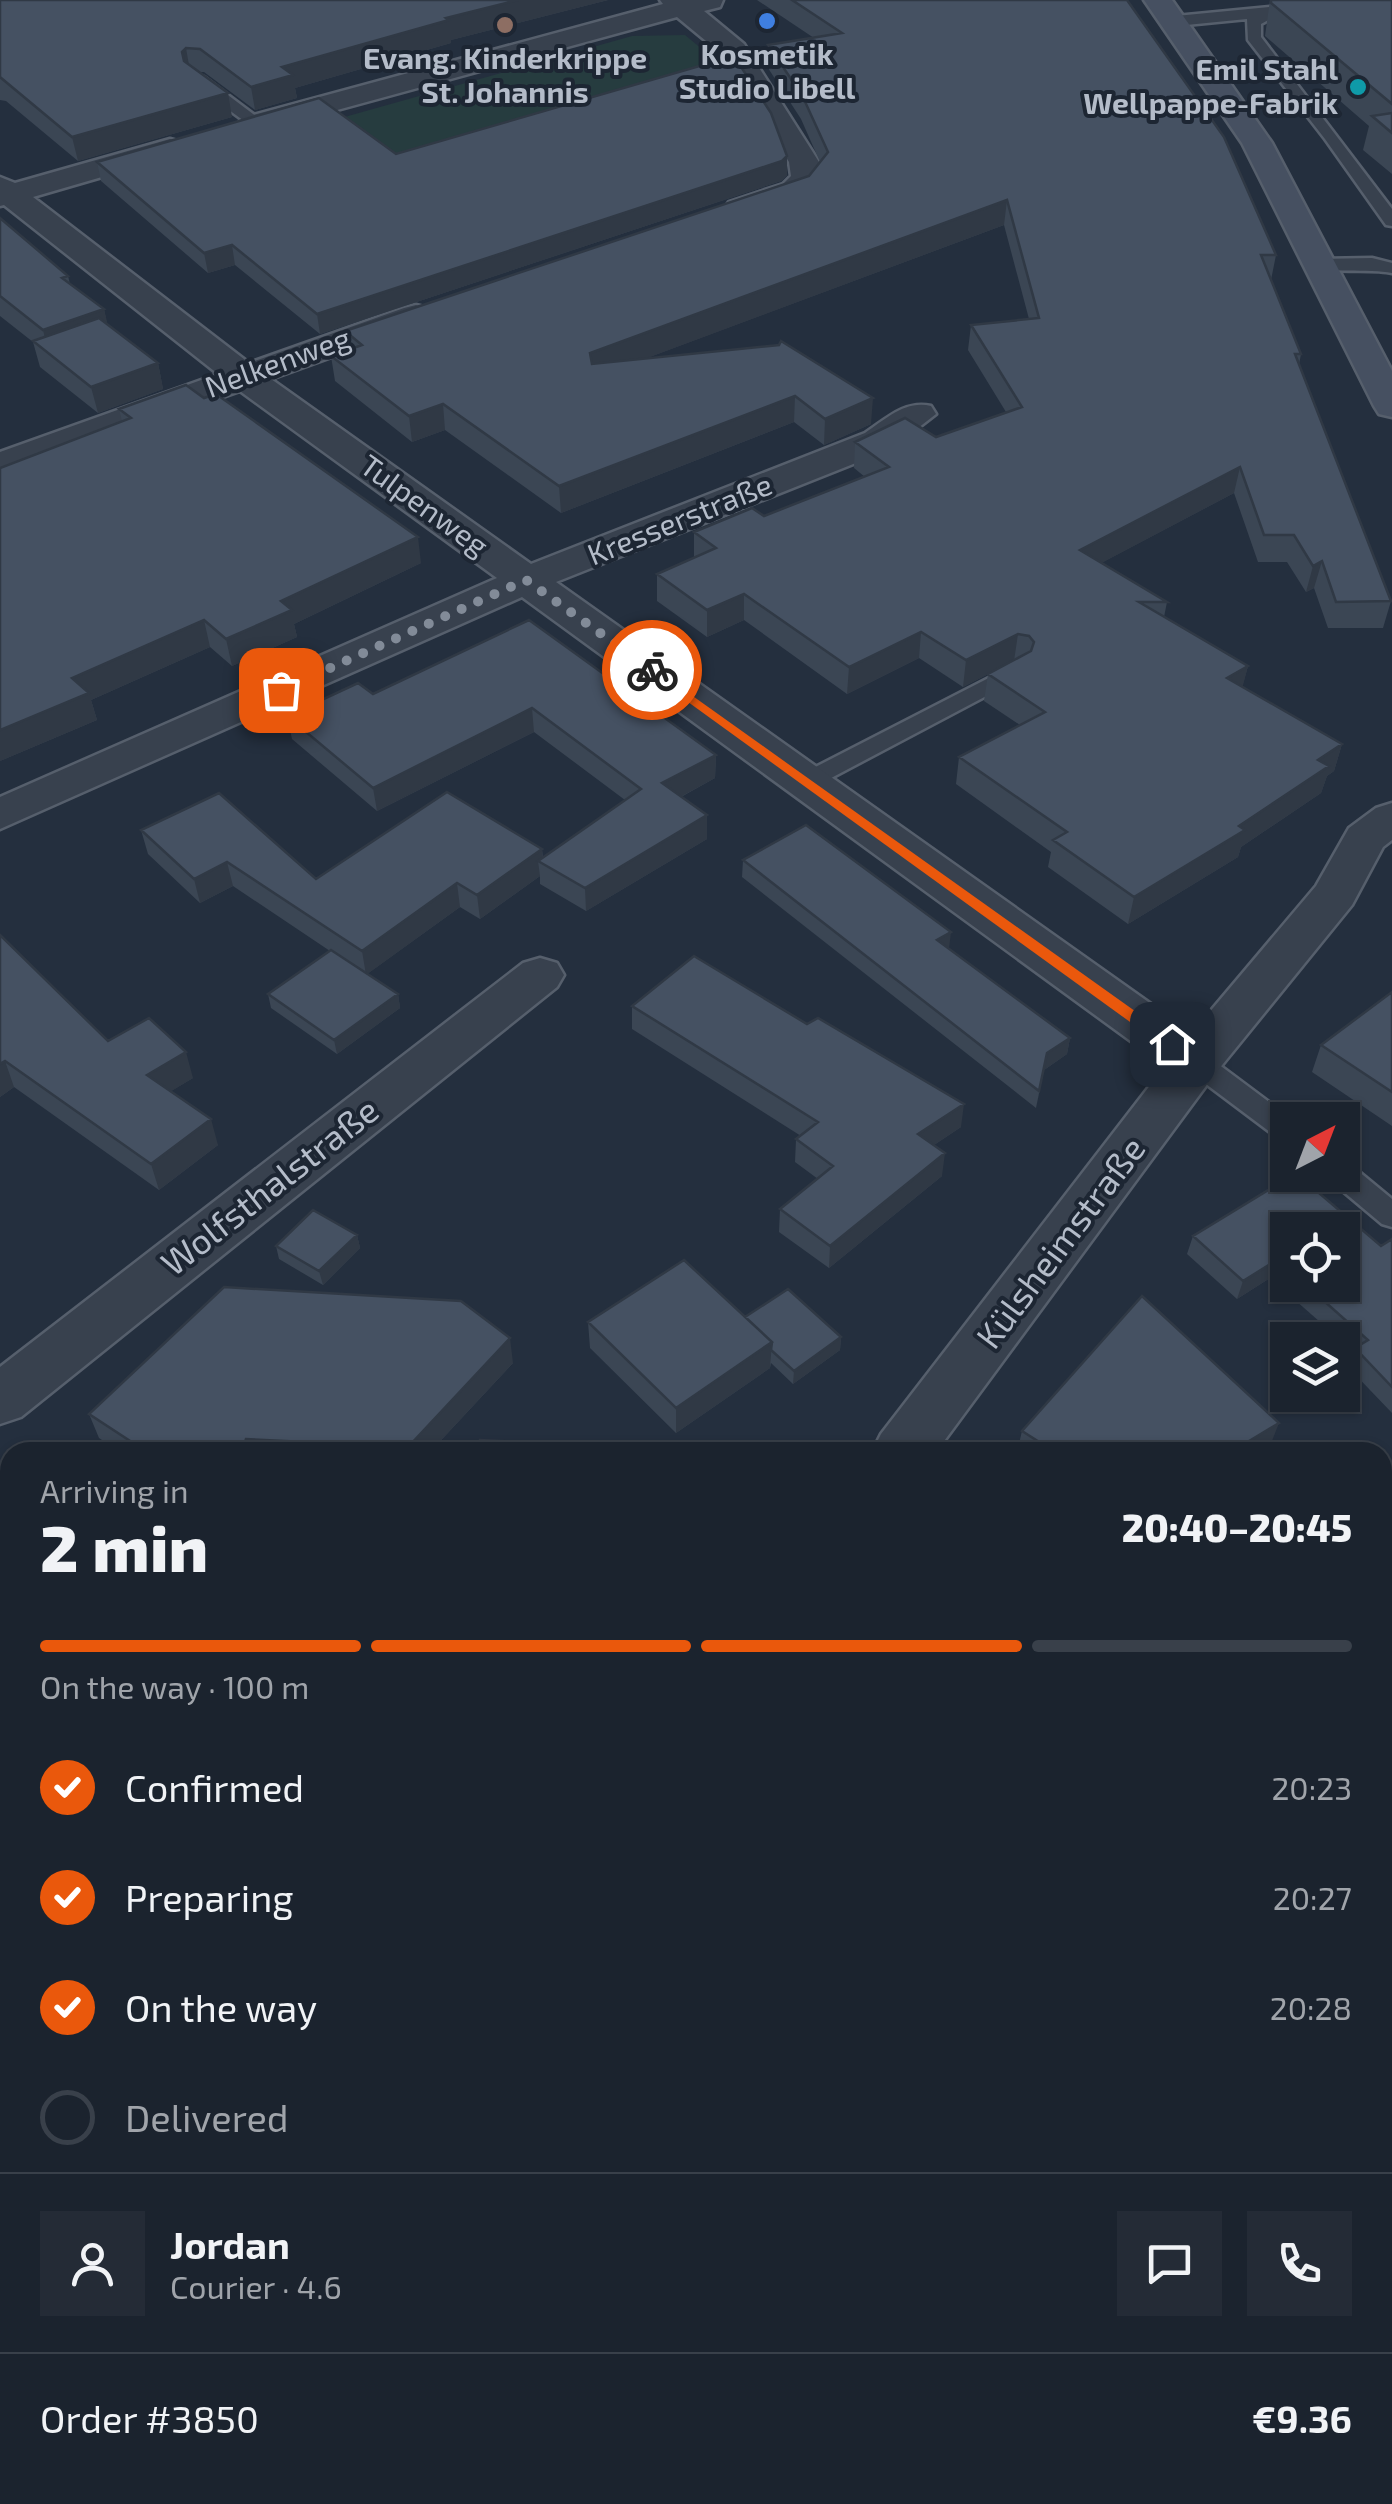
<!DOCTYPE html>
<html lang="en">
<head>
<meta charset="utf-8">
<style>
	body { margin:0; font-family:"Exo 2",sans-serif; background:#242b36; color:#f1f3f6; height:100vh; display:flex; flex-direction:column; font-size:38px; white-space:nowrap }
	* { box-sizing:border-box; margin:0 }
	p { font-size:32px; color:#a0a4aa }
	.icon { flex:none; width:55px; height:55px; fill:none; stroke:currentColor; stroke-width:2; stroke-linecap:round; stroke-linejoin:round }
	.map { position:relative; flex:1; overflow:hidden }
	.sheet { position:absolute; left:0px; top:1442px; width:1392px; height:1062px; display:flex; flex-direction:column; background:#1b232e; border-radius:30px 30px 0 0; box-shadow:0 2px 8px #0004,0 0 0 2px #39404a }
	.sheet>* { flex:none }
	.needle { width:65px; rotate:42deg }
	.tools { position:absolute; left:1270px; top:1102px; display:grid; gap:20px }
	.tools a { display:grid; place-items:center; width:90px; height:90px; border-radius:0px; background:#1b232e; box-shadow:0 2px 8px #0004,0 0 0 2px #39404a; font-size:50px }
	.pin { position:absolute; display:grid; place-items:center; width:85px; height:85px; color:#fff; margin:-42px; border-radius:20px; box-shadow:0 5px 15px #0006 }
	.courier { position:absolute; display:grid; place-items:center; width:100px; height:100px; margin:-50px; border:8px solid #ea580c; border-radius:50%; background:#fff; color:#222; box-shadow:0 2px 12px #0007 }
	.overview em { font-style:normal; font-weight:800 }
	.overview div { display:flex; flex-direction:column-reverse }
	.overview { display:flex; align-items:center; justify-content:space-between; height:170px; padding:0 40px }
	h1 { font-size:65px; font-weight:800; line-height:75px }
	.bar { display:grid; grid-template-columns:repeat(4,1fr); gap:15px 10px; align-content:center; height:120px; padding:0 40px }
	.bar i { height:12px; border-radius:8px; background:#39404a }
	.bar .current { background:#ea580c }
	.bar p { grid-column:span 4 }
	.line { display:flex; align-items:center; gap:25px; padding:0 40px; border-top:2px solid #39404a }
	.line div { flex:1 }
	.round { display:grid; place-items:center; flex:none; width:105px; height:105px; border-radius:0px; background:#242b36 }
	ol { padding:0 40px; list-style:none }
	li { display:flex; align-items:center; gap:30px; height:110px }
	li p { margin-inline-start:auto }
	li .icon { padding:10px; border-radius:50%; background:#ea580c; color:#fff; stroke-width:4 }
	li:last-child { color:#a0a4aa }
	li i { width:55px; height:55px; border:5px solid #39404a; border-radius:50% }
	.map>svg:first-child { display:block }
	.green { fill:#263c3f }
	.lines { fill:none; stroke-linecap:round; stroke-linejoin:round }
	.lane-casing { stroke:#565f6c; stroke-width:5 }
	.street-casing { stroke:#565f6c; stroke-width:5 }
	.secondary-casing { stroke:#565f6c; stroke-width:5 }
	.lane { fill:#38414e; fill-rule:evenodd }
	.street { fill:#38414e; fill-rule:evenodd }
	.secondary { fill:#465061; fill-rule:evenodd }
	.wall { fill:#3b4654; fill-rule:evenodd }
	.shaded-wall { fill:#303945 }
	.building { fill:#455162; stroke:#303945; stroke-width:2.5 }
	.route { fill:#ea580c }
	.done { stroke:#828b98; stroke-width:10; stroke-dasharray:0 18 }
	.shop-dot { fill:#3f7fe0; stroke:#1d2633; stroke-width:4 }
	.education-dot { fill:#8d6e63; stroke:#1d2633; stroke-width:4 }
	.culture-dot { fill:#0f9aa8; stroke:#1d2633; stroke-width:4 }
	.labels { text-anchor:middle; stroke-width:8; stroke-linejoin:round; paint-order:stroke }
	.far-poi-label { font-size:30px; font-weight:bold; fill:#b4bcc9; stroke:#1d2633 }
	.far-street-label { font-size:30px; fill:#b4bcc9; stroke:#1d2633 }
	.street-label { font-size:35px; fill:#b4bcc9; stroke:#1d2633 }
</style>
</head>
<body>
<div class="map">
<svg width="1392" height="2504" viewBox="0 0 1392 2504">
	<rect width="100%" height="100%" fill="#242f3e"/>
	<path class="green" d="M685 35 720 64 392 158 341 118 632 36Z"/>
	<g class="lines">
		<g class="lane-casing">
			<path id="lane" d="M1344 0H1390L1383 4 1274 17 1261 24V37L1392 209V226L1386 225 1325 139 1248 40 1247 19 1176 26 1168 21 1176 16Z
				M192 77H204L265 123 251 126 192 83Z
				M1372 258 1392 263V273C1370 268 1325 275 1310 264L1319 259Z
				M1016 664 1024 666 1027 671 1024 676 816 786H798L795 781 798 776Z
				M1196 1052 1206 1055 1293 1120H1288V1141L1278 1138 1186 1069 1182 1062 1186 1055Z
				M1342 1163 1352 1166 1392 1199V1227L1382 1224 1332 1182 1328 1175H1342Z
				M1382 1661 1392 1662V1694L1382 1693Z"/>
		</g>
		<g class="street-casing">
			<path id="street" d="M660 0H723L720 7 704 11 744 44 819 162 823 177C806 201 759 223 729 216L724 209 729 202 783 184 791 176 789 162 723 55 677 17 253 133 242 130 238 124 242 118 663 4Z
				M170 139 181 142 185 148 181 154 33 197 249 363 404 308 416 305 428 308 433 315 428 322 271 379 531 564 865 433C886 419 905 400 931 406L936 414 891 449 556 582 1192 1033 1316 886 1349 828 1376 808 1392 803V840L1383 847 1352 905 1214 1075 936 1452H872L881 1434 1165 1066 522 597 0 829V797L497 578 240 391 0 476V452L218 374 4 205 0 206V177L15 183Z
				M540 958 557 963 564 975 557 987 21 1417 0 1424V1367L523 963Z
				M0 1520 10 1524V1583L0 1579Z
				M84 2495H169L166 2504H81Z
				M1042 2495H1130L1133 2504H1045Z"/>
		</g>
		<g class="secondary-casing">
			<path id="secondary" d="M1144 0H1172L1272 143 1392 371V417L1379 414 1374 406 1242 143Z"/>
		</g>
		<use href="#lane" class="lane"/>
		<use href="#street" class="street"/>
		<use href="#secondary" class="secondary"/>
	</g>
	<path class="wall" d="M0 0H608L451 40V43L295 88 297 98 255 110 204 72H199L232 117 78 161 6 101 0 100Z
		M757 0H1127L1276 255 1271 280 1301 354 1299 365 1391 601 1383 628H1328L1314 588 1306 592 1287 562H1258L1234 493 1101 563 1167 602 1164 617 1248 666 1242 687 1342 744 1334 771 1327 776 1321 793 1241 847 1238 857 1128 924 1048 867 1051 852 956 784 959 757 1020 725 984 701 988 674 992 672 963 687 919 658 847 694 744 620 707 637 657 601V574L694 557V532L764 516 865 477 854 468 855 442 936 437 1006 412 968 350 971 325 1029 319 1004 225 644 359 779 345 871 424 824 445 794 422 561 513 445 430 412 442 335 381 331 356 347 350 345 331 809 176 820 162 801 119 768 68V45L814 38Z
		M1270 0H1392V174L1363 150 1369 126 1265 36Z
		M396 154 787 156V175L781 181 320 334 235 265 208 273 101 181 97 162Z
		M0 218 68 276 70 284 104 309 107 325 158 363 163 389 98 413 40 367 33 342 0 316Z
		M119 409 421 563 294 624 297 637 232 666 210 647 91 700 97 720 0 761V468L122 421Z
		M529 620 716 755 715 778 681 797 707 815V839L586 911 540 884V876L480 919 460 907 367 974 398 994 400 1008 337 1054 271 1008 268 994 330 951 233 886 200 903 148 854 141 830 316 879 542 849 543 858 625 800 534 732 377 811 292 739 287 716 373 694Z
		M743 860 949 949 1070 1038 1067 1054 1044 1070 1036 1108 742 877Z
		M0 935 108 1041 193 1078 171 1091 218 1145 159 1190 14 1087 0 1097Z
		M1392 992V1126L1312 1072 1321 1045Z
		M632 1006 961 1127 934 1145 942 1176 829 1268 779 1232 780 1209 818 1179 795 1162 796 1139 801 1136 632 1029Z
		M1293 1175H1298L1381 1246 1392 1239V1413L1347 1366 1353 1351 1270 1278 1237 1299 1187 1254 1193 1236ZM1288 1230H1342V1285H1288Z
		M357 1235 360 1248 323 1285 279 1259 276 1246Z
		M745 1317 841 1337 840 1350 793 1384 771 1363 770 1368 676 1433 590 1348 588 1322Z
		M513 1363 430 1452H120L99 1438 89 1414Z
		M1022 1431 1270 1446 1260 1452H1017Z
		M10 1746V1950L0 1940V1754Z
		M714 2495H919L928 2504H725Z"/>
	<path class="shaded-wall" d="M518 0H608L451 40V43L295 88 297 98 255 110 251 87 282 67 446 18Z
		M186 48 190 71 186 75 182 52Z
		M228 93 232 117 78 161 72 137Z
		M787 156V175L781 181 320 334 317 314Z
		M1007 200 1004 225 591 379 590 353Z
		M232 245 235 265 208 273 204 253Z
		M104 309 110 334 49 355 43 330Z
		M158 363 163 389 98 413 91 387Z
		M795 396 794 422 561 513 559 486Z
		M873 398 871 424 824 445 825 419Z
		M443 404 445 430 412 442 409 416Z
		M1240 467 1234 493 1075 577 1080 550Z
		M418 537 421 563 294 624 297 637 232 666 226 639 281 601Z
		M1322 561 1314 588 1306 592 1313 566Z
		M744 594V620L707 637V610Z
		M204 620 210 647 91 700 97 720 0 761V730L72 678Z
		M921 632 919 658 847 694 849 667Z
		M1018 634 1014 661 963 687 966 660Z
		M1248 666 1241 693 1227 678Z
		M532 708 534 732 377 811 373 788Z
		M1342 744 1334 771 1327 776 1321 793 1241 847 1238 857 1128 924 1134 897 1239 826 1318 760Z
		M716 755 715 778 662 807V783Z
		M707 815V839L586 911 585 888Z
		M542 849 543 863 538 861 540 876 480 919 477 895Z
		M227 862 233 886 200 903 194 879Z
		M457 883 460 907 366 975 362 951Z
		M951 932 949 949 937 940Z
		M398 994 400 1008 337 1054 334 1040Z
		M1070 1038 1067 1054 1044 1070 1036 1108 1047 1053Z
		M186 1052 193 1078 155 1101 147 1075Z
		M5 1061 14 1087 0 1097V1064Z
		M964 1104 961 1127 916 1157 918 1134Z
		M211 1119 218 1145 159 1190 151 1164Z
		M945 1153 942 1176 829 1268 830 1246Z
		M357 1235 360 1248 323 1285 319 1271Z
		M1277 1260 1270 1278 1237 1299 1243 1281Z
		M841 1337 840 1350 793 1384 794 1371Z
		M510 1338 513 1363 430 1452H410L408 1447Z
		M772 1342 770 1368 676 1433V1408Z
		M1279 1423 1270 1446 1260 1452H1239L1241 1446Z
		M10 2426V2454L0 2466V2438Z"/>
	<path class="building" d="M0 0H518L446 18 449 20 282 67 293 75 251 87 200 49 186 48 182 52 184 61 228 93 72 137 0 77Z
		M792 0H1127L1224 137 1276 255H1261L1301 354H1295L1391 601 1336 602 1322 561 1313 566 1294 535H1264L1240 467 1080 550 1167 602H1139L1248 666 1227 678 1342 744 1318 760 1329 766 1239 826 1245 830 1134 897 1053 840 1067 832 959 757 1045 712 988 674 1031 651 1034 642 1029 636 1018 634 966 660 921 632 849 667 744 594 707 610 657 574 716 548 694 532 752 508 764 516 889 467 855 442 905 418 936 437 1022 407 971 325 1039 318 1007 200 590 353 592 364 779 345 781 341 873 398 825 419 795 396 559 486 443 404 409 416 331 356 362 345 345 331 809 176 828 152 802 95 768 45 842 33Z
		M1271 0H1392V104L1271 3Z
		M734 56 771 113 787 156 782 161 317 314 232 245 204 253 97 162 319 98 396 154Z
		M1392 113V133L1372 116Z
		M0 218 68 276 62 278 104 309 43 330 0 296Z
		M99 318 158 363 91 387 33 341Z
		M186 385 204 398 216 394 418 537 281 601 292 610 226 639 204 620 72 678 89 693 0 730V468L131 418 119 409Z
		M529 620 716 755 662 783 707 815 585 888 538 861 641 789 532 708 373 788 287 716 358 683 373 694Z
		M447 792 542 849 477 895 457 883 362 951 227 862 194 879 141 830 219 793 316 879Z
		M806 825 951 932 937 940 1070 1038 1047 1053 1039 1091 743 860Z
		M0 935 108 1041 149 1018 186 1052 147 1075 211 1119 151 1164 5 1061 0 1064Z
		M331 950 398 994 334 1040 268 994Z
		M694 956 807 1024 818 1018 964 1104 918 1134 945 1153 830 1246 780 1209 833 1166 796 1139 818 1122 632 1006Z
		M1392 992V1092L1321 1045Z
		M1293 1175H1298L1381 1246 1392 1239V1387L1355 1348 1368 1340 1306 1285H1342V1230H1288V1269L1277 1260 1243 1281 1193 1236Z
		M313 1210 357 1235 319 1271 276 1246Z
		M684 1260 772 1342 676 1408 588 1322Z
		M224 1287 461 1301 510 1338 408 1447 245 1439 266 1452H147L89 1414Z
		M788 1289 841 1337 794 1371 771 1350 772 1342 745 1317Z
		M1142 1296 1279 1423 1241 1446 1252 1452H1055L1022 1431Z
		M480 1440 578 1445 577 1452H478Z
		M10 1746V1945L0 1935V1754Z
		M1392 1806V2133L1382 2150V1822Z
		M10 2215V2426L0 2438V2226Z
		M729 2495H755L749 2504H739Z
		M758 2495H919L928 2504H767Z"/>
	<path class="route" d="M652 667 1177 1041V1048H1166L648 673V668Z"/>
	<g class="lines">
		<path class="done" d="M281 690 526 580 652 670"/>
	</g>
	<circle class="shop-dot" cx="767" cy="21" r="10"/>
	<circle class="education-dot" cx="505" cy="25" r="10"/>
	<circle class="culture-dot" cx="1358" cy="87" r="10"/>
	<g class="labels">
		<g class="far-poi-label">
			<text x="767" y="65">Kosmetik<tspan x="767" dy="34">Studio Libell</tspan></text>
			<text x="505" y="69">Evang. Kinderkrippe<tspan x="505" dy="34">St. Johannis</tspan></text>
			<text x="1338" y="80" text-anchor="end">Emil Stahl<tspan x="1338" dy="34">Wellpappe-Fabrik</tspan></text>
		</g>
		<g class="far-street-label">
			<text transform="translate(278 363) rotate(-20)" y="10">Nelkenweg</text>
			<text transform="translate(424 506) rotate(36)" y="10">Tulpenweg</text>
			<text transform="translate(680 520) rotate(-22)" y="10">Kresserstraße</text>
		</g>
		<g class="street-label">
			<text transform="translate(270 1187) rotate(-38)" y="12">Wolfsthalstraße</text>
			<text transform="translate(1061 1243) rotate(-53)" y="12">Külsheimstraße</text>
		</g>
	</g>
</svg>
<div class="tools">
<a><svg class="needle" viewBox="-14 -14 28 28"><path d="M0-13l5 13h-10z" fill="#e53935"/><path d="M0 13l5-13h-10z" fill="#a0a4aa"/></svg></a>
<a><svg class="icon" aria-label="locate" viewBox="0 0 24 24"><circle cx="12" cy="12" r="6"/><path d="M12 2v4M12 18v4M2 12h4M18 12h4"/></svg></a>
<a><svg class="icon" aria-label="layers" viewBox="0 0 24 24"><path d="M12 4l9 5-9 5-9-5zM3 14l9 5 9-5"/></svg></a>
</div>
<div class="pin" style="left:281px;top:690px;background:#ea580c"><svg class="icon" aria-label="bag" viewBox="0 0 24 24"><path d="M5 8h14l-1 12H6zM9 8a3 3 0 0 1 6 0"/></svg></div>
<div class="pin" style="left:1172px;top:1044px;background:#1f2937"><svg class="icon" aria-label="home" viewBox="0 0 24 24"><path d="M3 11l9-7 9 7M6 9v11h12V9"/></svg></div>
<div class="courier" style="left:652px;top:670px"><svg class="icon" aria-label="bike" viewBox="0 0 24 24"><circle cx="6" cy="16" r="4"/><circle cx="18" cy="16" r="4"/><path d="M6 16l4-8h5l3 8M10 8l3 8H6M13 5h3"/></svg></div>
<section class="sheet">
<div class="overview"><div><h1>2 min</h1><p>Arriving in</p></div><em>20:40–20:45</em></div>
<div class="bar"><i class="current"></i><i class="current"></i><i class="current"></i><i></i><p>On the way · 100 m</p></div>
<ol>
<li><svg class="icon" aria-label="check" viewBox="0 0 24 24"><path d="M5 12l5 5 9-10"/></svg>Confirmed<p>20:23</p></li>
<li><svg class="icon" aria-label="check" viewBox="0 0 24 24"><path d="M5 12l5 5 9-10"/></svg>Preparing<p>20:27</p></li>
<li><svg class="icon" aria-label="check" viewBox="0 0 24 24"><path d="M5 12l5 5 9-10"/></svg>On the way<p>20:28</p></li>
<li><i></i>Delivered</li>
</ol>
<div class="line" style="height:180px"><a class="round"><svg class="icon" aria-label="person" viewBox="0 0 24 24"><circle cx="12" cy="8" r="4"/><path d="M4 21q1-7 8-7t8 7"/></svg></a><div><b>Jordan</b><p>Courier · 4.6</p></div><a class="round"><svg class="icon" aria-label="chat" viewBox="0 0 24 24"><path d="M4 5h16v11H9l-5 4z"/></svg></a><a class="round"><svg class="icon" aria-label="phone" viewBox="0 0 24 24"><path d="M5 4h4l2 5-3 2q2 4 5 5l2-3 5 2v4C11 20 4 13 5 4z"/></svg></a></div>
<div class="line" style="height:130px"><div>Order #3850</div><b>€9.36</b></div>
</section>
</div>
</body>
</html>
